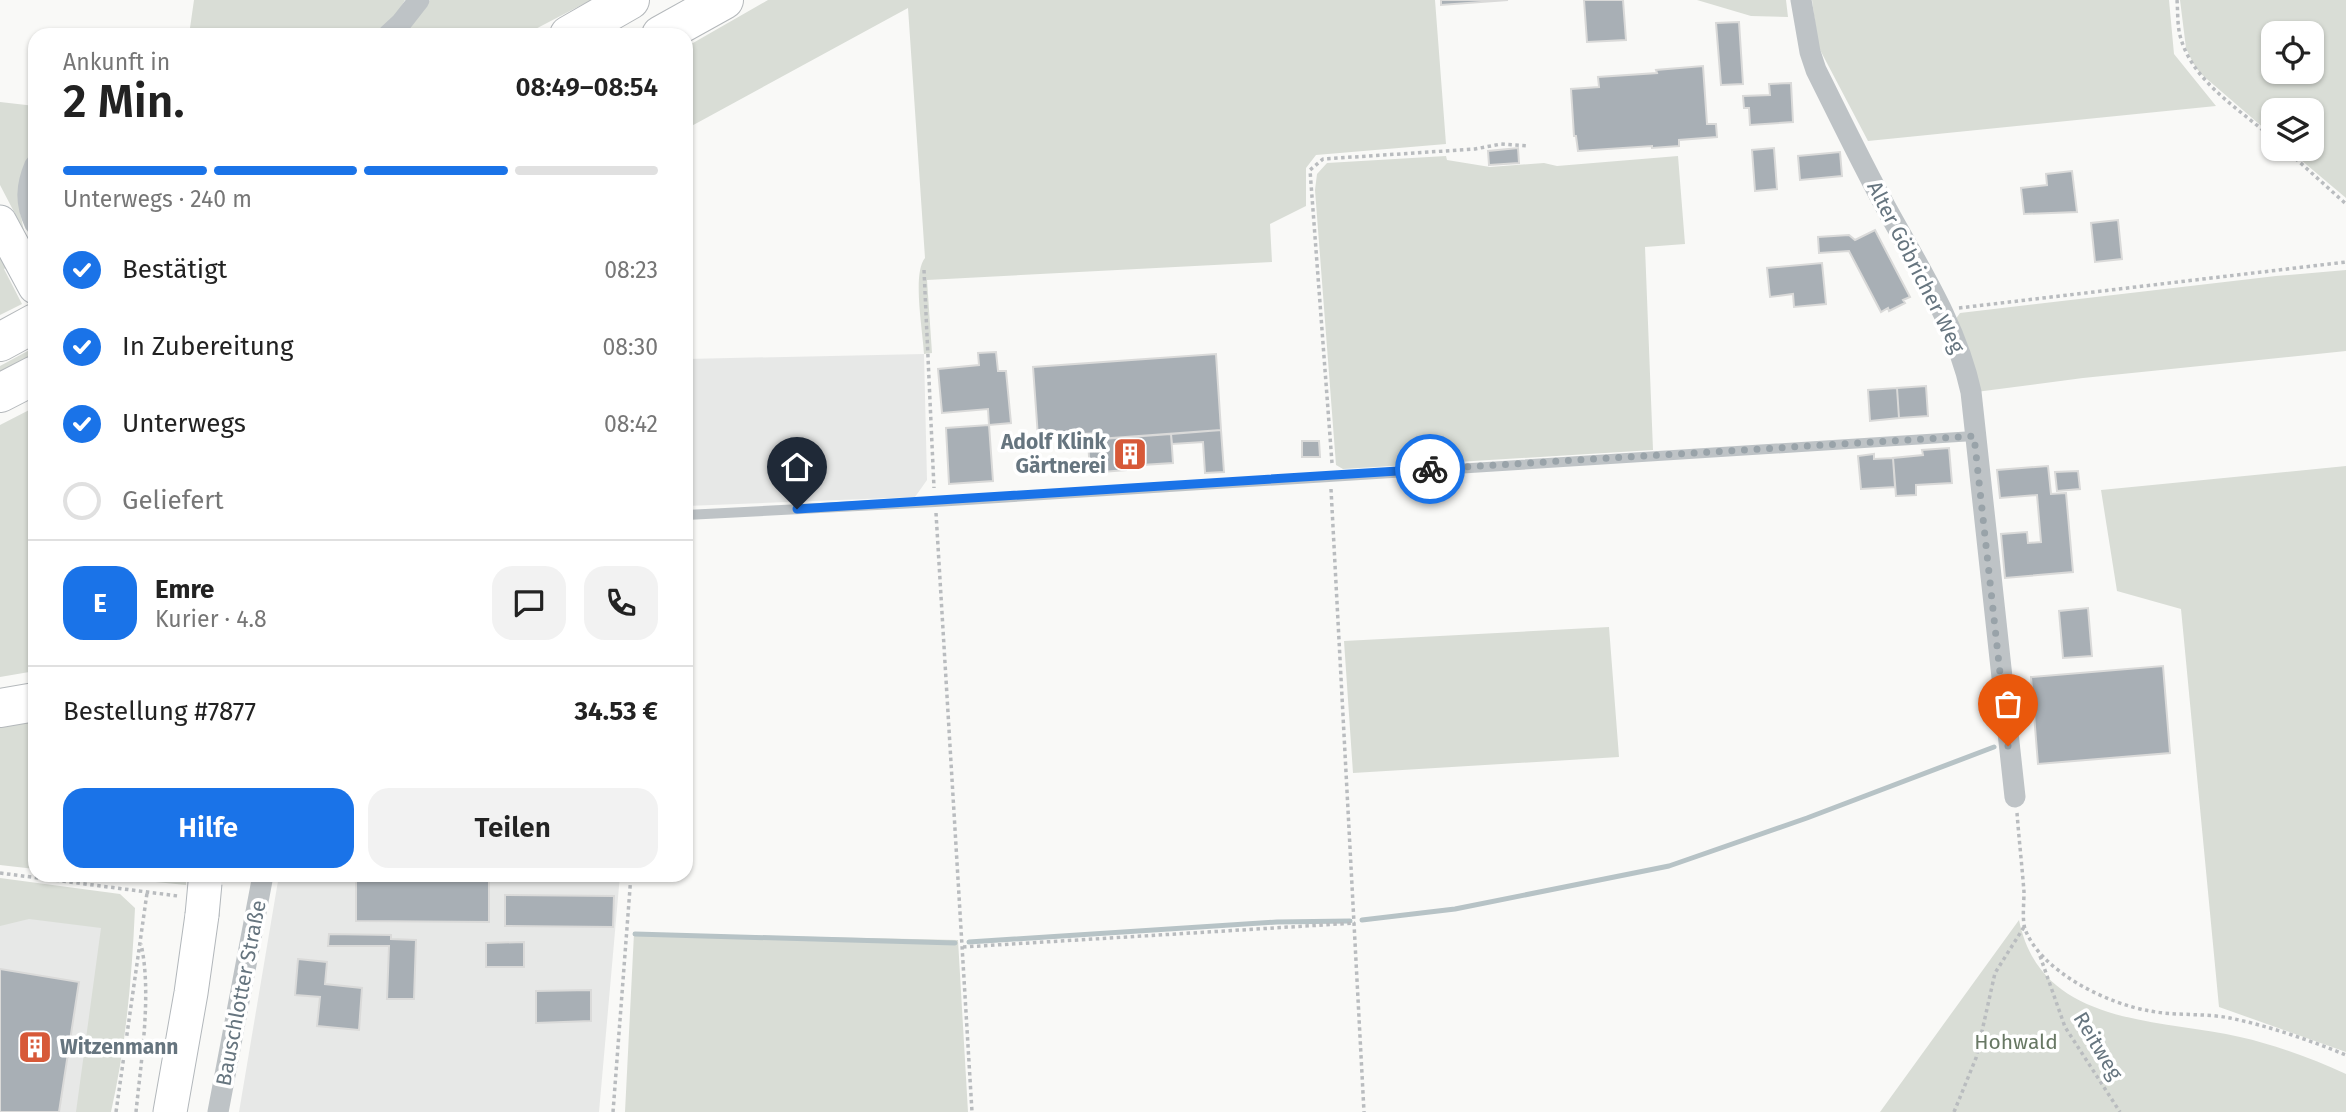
<!DOCTYPE html>
<html lang="de">
<head>
<meta charset="utf-8">
<style>
	body { margin:0; font-family:"Fira Sans",sans-serif; background:#f2f2f2; color:#222; height:100vh; display:flex; flex-direction:column; font-size:26px; white-space:nowrap }
	* { box-sizing:border-box; margin:0 }
	p { font-size:23px; color:#767676 }
	.icon { flex:none; width:38px; height:38px; fill:none; stroke:currentColor; stroke-width:2; stroke-linecap:round; stroke-linejoin:round }
	.map { position:relative; flex:1; overflow:hidden }
	.drawer { position:absolute; left:28px; top:28px; width:665px; height:854px; display:flex; flex-direction:column; background:#fff; border-radius:21px; box-shadow:0 2px 5px #0004 }
	.drawer>* { flex:none }
	.fabs { position:absolute; left:2261px; top:21px; display:grid; gap:14px }
	.fabs a { display:grid; place-items:center; width:63px; height:63px; border-radius:14px; background:#fff; box-shadow:0 2px 5px #0004; font-size:35px }
	.pin { position:absolute; display:grid; place-items:center; width:60px; height:60px; color:#fff; margin:-72px -30px; border-radius:50% 50% 50% 0; rotate:-45deg; box-shadow:0 0 7px #0007 }
	.pin .icon { rotate:45deg }
	.courier { position:absolute; display:grid; place-items:center; width:70px; height:70px; margin:-35px; border:5px solid #1a73e8; border-radius:50%; background:#fff; color:#222; box-shadow:0 2px 9px #0007 }
	.headline em { font-style:normal; font-weight:600 }
	.headline div { display:flex; flex-direction:column-reverse }
	.headline { display:flex; align-items:center; justify-content:space-between; height:119px; padding:0 35px }
	h1 { font-size:46px; font-weight:600; line-height:52px }
	.bar { display:grid; grid-template-columns:repeat(4,1fr); gap:10px 7px; align-content:center; height:84px; padding:0 35px }
	.bar i { height:9px; border-radius:5px; background:#e0e0e0 }
	.bar .current { background:#1a73e8 }
	.bar p { grid-column:span 4 }
	.line { display:flex; align-items:center; gap:18px; padding:0 35px; border-top:2px solid #e0e0e0 }
	.line div { flex:1 }
	.round { display:grid; place-items:center; flex:none; width:74px; height:74px; border-radius:21px; background:#f2f2f2 }
	ol { padding:0 35px; list-style:none }
	li { display:flex; align-items:center; gap:21px; height:77px }
	li p { margin-inline-start:auto }
	li .icon { padding:7px; border-radius:50%; background:#1a73e8; color:#fff; stroke-width:4 }
	li:last-child { color:#767676 }
	li i { width:38px; height:38px; border:4px solid #e0e0e0; border-radius:50% }
	.action { display:flex; gap:14px; margin-top:auto; padding:14px 35px }
	.action a { flex:1; height:80px; border-radius:21px; background:#1a73e8; color:#fff; font-size:28px; font-weight:600; line-height:80px; text-align:center }
	.action a+a { background:#f2f2f2; color:#222 }
	.map>svg:first-child { display:block }
	.built { fill:#e7e8e7 }
	.green { fill:#d9ddd6; fill-rule:evenodd }
	.lines { fill:none; stroke-linecap:round; stroke-linejoin:round }
	.stream { stroke:#b7c3c6; stroke-width:5 }
	.building { fill:#a8afb5; stroke:#dadad9; stroke-width:2 }
	.primary-casing { stroke:#b2b7bb; stroke-width:35 }
	.motorway-casing { stroke:#b4b8bb; stroke-width:40 }
	.path { stroke:#b9bcbf; stroke-width:3.5; stroke-dasharray:3.5 3.5; stroke-linecap:butt }
	.service { stroke:#bec3c6; stroke-width:10 }
	.minor { stroke:#bec3c6; stroke-width:21 }
	.primary { stroke:#fff; stroke-width:33 }
	.motorway { stroke:#fff; stroke-width:38 }
	.primary-bridge-casing { stroke:#b2b7bb; stroke-width:35; stroke-linecap:butt }
	.primary-bridge { stroke:#fff; stroke-width:33 }
	.done { stroke:#99a3a9; stroke-width:7; stroke-dasharray:0 12.6 }
	.route { stroke:#1a73e8; stroke-width:9 }
	.labels { text-anchor:middle; stroke-width:7; stroke-linejoin:round; paint-order:stroke }
	.street-label { font-size:21px; fill:#66757f; stroke:#fff }
	.poi-label { font-size:21px; font-weight:bold; fill:#66757f; stroke:#fff; text-anchor:end }
	.park-label { font-size:21px; fill:#687864; stroke:#fff }
</style>
</head>
<body>
<div class="map">
<svg width="2346" height="1112" viewBox="0 0 2346 1112">
	<rect width="100%" height="100%" fill="#f9f9f7"/>
	<path class="built" d="M924 354 927 480 915 497 686 506V359Z
		M279 875H620L599 1112H239Z
		M0 898 106 914 90 1112H0Z"/>
	<path class="green" d="M194 0H405L398 12 375 35H189Z
		M430 0H591L524 35H403Z
		M768 0H1435L1446 144 1316 155 1306 168V206L1270 224 1272 262 927 280 932 353 924 354C923 332 912 273 925 258L908 8 686 129V47Z
		M1697 0H1786L1788 17 1751 16Z
		M1812 0H2169L2174 54 2216 106 1868 141 1818 46Z
		M2180 0H2346V198L2288 149H2312V110H2273V136L2200 73 2193 63 2186 48ZM2273 33H2312V72H2273Z
		M0 102 35 106V151L27 165 19 207 24 231 0 185Z
		M1446 156 1447 160 1490 167 1544 163 1557 166 1678 156 1685 244 1645 247 1653 450 1343 469 1336 465 1315 190 1317 174 1327 163Z
		M0 254 7 267 4 269 22 304 0 315Z
		M2346 270V351L2083 378 1976 392 1955 320 1960 313 2276 276Z
		M35 347V356L0 374V366Z
		M35 407V671L0 677V425Z
		M2346 466V1052L2219 1007 2181 609 2117 591 2101 490Z
		M1609 627 1619 757 1353 773 1344 641Z
		M35 712V869L0 865V718Z
		M85 875H186V885Z
		M0 878 120 894 135 908C132 976 126 1046 111 1112H76L101 928 29 919 0 926Z
		M2019 920C2041 1027 2157 1018 2240 1037 2276 1045 2313 1059 2346 1074V1112H1880Z
		M634 933 958 940 968 1112H625Z"/>
	<g class="lines">
		<path class="stream" d="M1362 920 1455 909 1669 866 1807 818 1994 747
			M635 934 955 943
			M969 942 1277 922 1350 921"/>
	</g>
	<path class="building" d="M1441 0H1508L1441 5Z
		M1584 0H1623L1626 40 1587 42Z
		M1739 22 1743 84 1721 85 1716 23Z
		M1703 66 1707 124H1716L1717 137 1679 140V146L1652 148V146L1578 151 1576 136H1574L1571 89 1599 87 1598 77 1657 73 1656 70Z
		M1791 83 1793 122 1750 125 1749 108H1744L1743 96 1770 95 1769 84Z
		M1518 148 1519 163 1489 165 1488 151Z
		M1774 148 1777 189 1755 191 1752 150Z
		M1840 152 1842 176 1800 180 1798 156Z
		M2072 171 2077 212 2024 214 2021 188 2047 185 2046 174Z
		M2118 220 2122 259 2095 262 2091 223Z
		M1875 230 1910 297 1903 300 1905 303 1889 311 1888 308 1881 312 1849 251 1819 253 1818 237 1849 235 1855 240Z
		M1822 263 1826 304 1794 307 1793 294 1770 297 1767 268Z
		M996 352 998 371H1006L1011 423 989 425 988 409 942 413 938 369 979 365 978 353Z
		M1216 354 1221 430 1098 439 1097 433 1038 437 1033 367Z
		M1926 386 1928 416 1899 418 1897 388Z
		M1897 388 1899 418 1870 421 1868 390Z
		M989 425 993 481 949 484 946 428Z
		M1221 430 1224 472 1205 473 1203 442 1172 444 1171 434Z
		M1171 434 1173 463 1126 466V470L1090 473 1088 440Z
		M1302 441H1319L1320 457H1302Z
		M1949 448 1952 483 1916 485V495L1896 496 1893 458 1923 455 1922 450Z
		M1874 454V459L1893 458 1895 487 1861 489 1858 456Z
		M2048 466 2051 494 2066 493 2073 572 2005 578 2001 534 2027 532 2028 543 2041 542 2037 495 2000 498 1997 470Z
		M2078 471 2080 489 2057 491 2055 472Z
		M2088 608 2092 656 2063 658 2059 611Z
		M2163 666 2170 753 2038 764 2031 677Z
		M356 875H489V922L356 921Z
		M505 895 614 896 613 927 505 926Z
		M329 934 391 935V939L416 940 414 999H387L389 946H328Z
		M524 942V967H486V943Z
		M298 959 327 962 325 984 362 988 359 1030 317 1026 320 997 295 995Z
		M0 969 79 982 59 1112H0Z
		M591 990V1021L536 1023V991Z"/>
	<g class="lines">
		<g class="primary-casing">
			<path id="primary" d="M0 222 35 287
				M170 1112 191 993 202 915"/>
		</g>
		<g class="motorway-casing">
			<path id="motorway" d="M569 35 630 0
				M661 35 724 0
				M0 342 35 323
				M0 393 35 375
				M0 708 35 702"/>
		</g>
		<path class="path" d="M2177 0C2178 12 2177 27 2181 39 2194 83 2240 109 2273 139
			M2285 149 2346 204
			M924 270 934 488
			M1959 308 2346 262
			M1332 463 1310 170 1323 159 1475 149 1501 144 1529 146
			M1331 489 1364 1112
			M936 513 972 1112
			M2017 813C2019 839 2022 866 2024 892 2024 903 2022 919 2025 929 2041 972 2108 1004 2150 1011 2176 1016 2204 1013 2230 1018 2269 1026 2309 1040 2346 1055
			M0 873 178 896
			M963 947 1355 923
			M2040 956 2065 1027 2120 1112
			M116 1112 147 893
			M136 1112C141 1061 152 993 141 944
			M613 1112 631 875
			M1954 1112 1976 1058 1995 973 2024 927"/>
		<path class="service" d="M686 515 935 502 1974 436"/>
		<path class="minor" d="M1801 0 1810 52 1816 70C1838 114 1860 160 1884 204 1917 265 1956 323 1971 392L2015 797
			M388 35 401 23 419 0
			M35 165C26 186 25 203 35 224
			M218 1112 263 875"/>
		<use href="#primary" class="primary"/>
		<use href="#motorway" class="motorway"/>
		<g class="primary-bridge-casing">
			<path id="primary-bridge" d="M202 915 205 883"/>
		</g>
		<use href="#primary-bridge" class="primary-bridge"/>
	</g>
	<g class="lines">
		<path class="done" d="M1430 469 1974 436 2008 746"/>
		<path class="route" d="M797 509 1430 469"/>
	</g>
	<defs>
		<g id="building-square" transform="scale(1.75)"><rect x="-9" y="-9" width="18" height="18" rx="4" fill="#d75938" stroke="#fff"/><path d="M-4-6H4V6H1V3H-1V6H-4ZM-2.5-4.3h1.7v1.8h-1.7ZM.8-4.3h1.7v1.8H.8ZM-2.5-1h1.7V.8h-1.7ZM.8-1h1.7V.8H.8Z" fill="#fff"/></g>
	</defs>
	<g fill-rule="evenodd">
		<use href="#building-square" x="1130" y="454"/>
		<use href="#building-square" x="35" y="1047"/>
	</g>
	<g class="labels">
		<g class="street-label">
			<text transform="translate(1916 267) rotate(63)" y="7">Alter Göbricher Weg</text>
			<text transform="translate(241 993) rotate(-79)" y="7">Bauschlotter Straße</text>
			<text transform="translate(2098 1046) rotate(59)" y="7">Reitweg</text>
		</g>
		<g class="poi-label">
			<text x="1106" y="449">Adolf Klink<tspan x="1106" dy="24">Gärtnerei</tspan></text>
			<text x="60" y="1054" text-anchor="start">Witzenmann</text>
		</g>
		<g class="park-label">
			<text x="2016" y="1049">Hohwald</text>
		</g>
	</g>
</svg>
<div class="fabs">
<a><svg class="icon" aria-label="locate" viewBox="0 0 24 24"><circle cx="12" cy="12" r="6"/><path d="M12 2v4M12 18v4M2 12h4M18 12h4"/></svg></a>
<a><svg class="icon" aria-label="layers" viewBox="0 0 24 24"><path d="M12 4l9 5-9 5-9-5zM3 14l9 5 9-5"/></svg></a>
</div>
<div class="pin" style="left:2008px;top:746px;background:#ea580c"><svg class="icon" aria-label="bag" viewBox="0 0 24 24"><path d="M5 8h14l-1 12H6zM9 8a3 3 0 0 1 6 0"/></svg></div>
<div class="pin" style="left:797px;top:509px;background:#1f2937"><svg class="icon" aria-label="home" viewBox="0 0 24 24"><path d="M3 11l9-7 9 7M6 9v11h12V9"/></svg></div>
<div class="courier" style="left:1430px;top:469px"><svg class="icon" aria-label="bike" viewBox="0 0 24 24"><circle cx="6" cy="16" r="4"/><circle cx="18" cy="16" r="4"/><path d="M6 16l4-8h5l3 8M10 8l3 8H6M13 5h3"/></svg></div>
<section class="drawer">
<div class="headline"><div><h1>2 Min.</h1><p>Ankunft in</p></div><em>08:49–08:54</em></div>
<div class="bar"><i class="current"></i><i class="current"></i><i class="current"></i><i></i><p>Unterwegs · 240 m</p></div>
<ol>
<li><svg class="icon" aria-label="check" viewBox="0 0 24 24"><path d="M5 12l5 5 9-10"/></svg>Bestätigt<p>08:23</p></li>
<li><svg class="icon" aria-label="check" viewBox="0 0 24 24"><path d="M5 12l5 5 9-10"/></svg>In Zubereitung<p>08:30</p></li>
<li><svg class="icon" aria-label="check" viewBox="0 0 24 24"><path d="M5 12l5 5 9-10"/></svg>Unterwegs<p>08:42</p></li>
<li><i></i>Geliefert</li>
</ol>
<div class="line" style="height:126px"><b class="round" style="background:#1a73e8;color:#fff">E</b><div><b>Emre</b><p>Kurier · 4.8</p></div><a class="round"><svg class="icon" aria-label="chat" viewBox="0 0 24 24"><path d="M4 5h16v11H9l-5 4z"/></svg></a><a class="round"><svg class="icon" aria-label="phone" viewBox="0 0 24 24"><path d="M5 4h4l2 5-3 2q2 4 5 5l2-3 5 2v4C11 20 4 13 5 4z"/></svg></a></div>
<div class="line" style="height:91px"><div>Bestellung #7877</div><b>34.53 €</b></div>
<div class="action"><a>Hilfe</a><a>Teilen</a></div>
</section>
</div>
</body>
</html>
